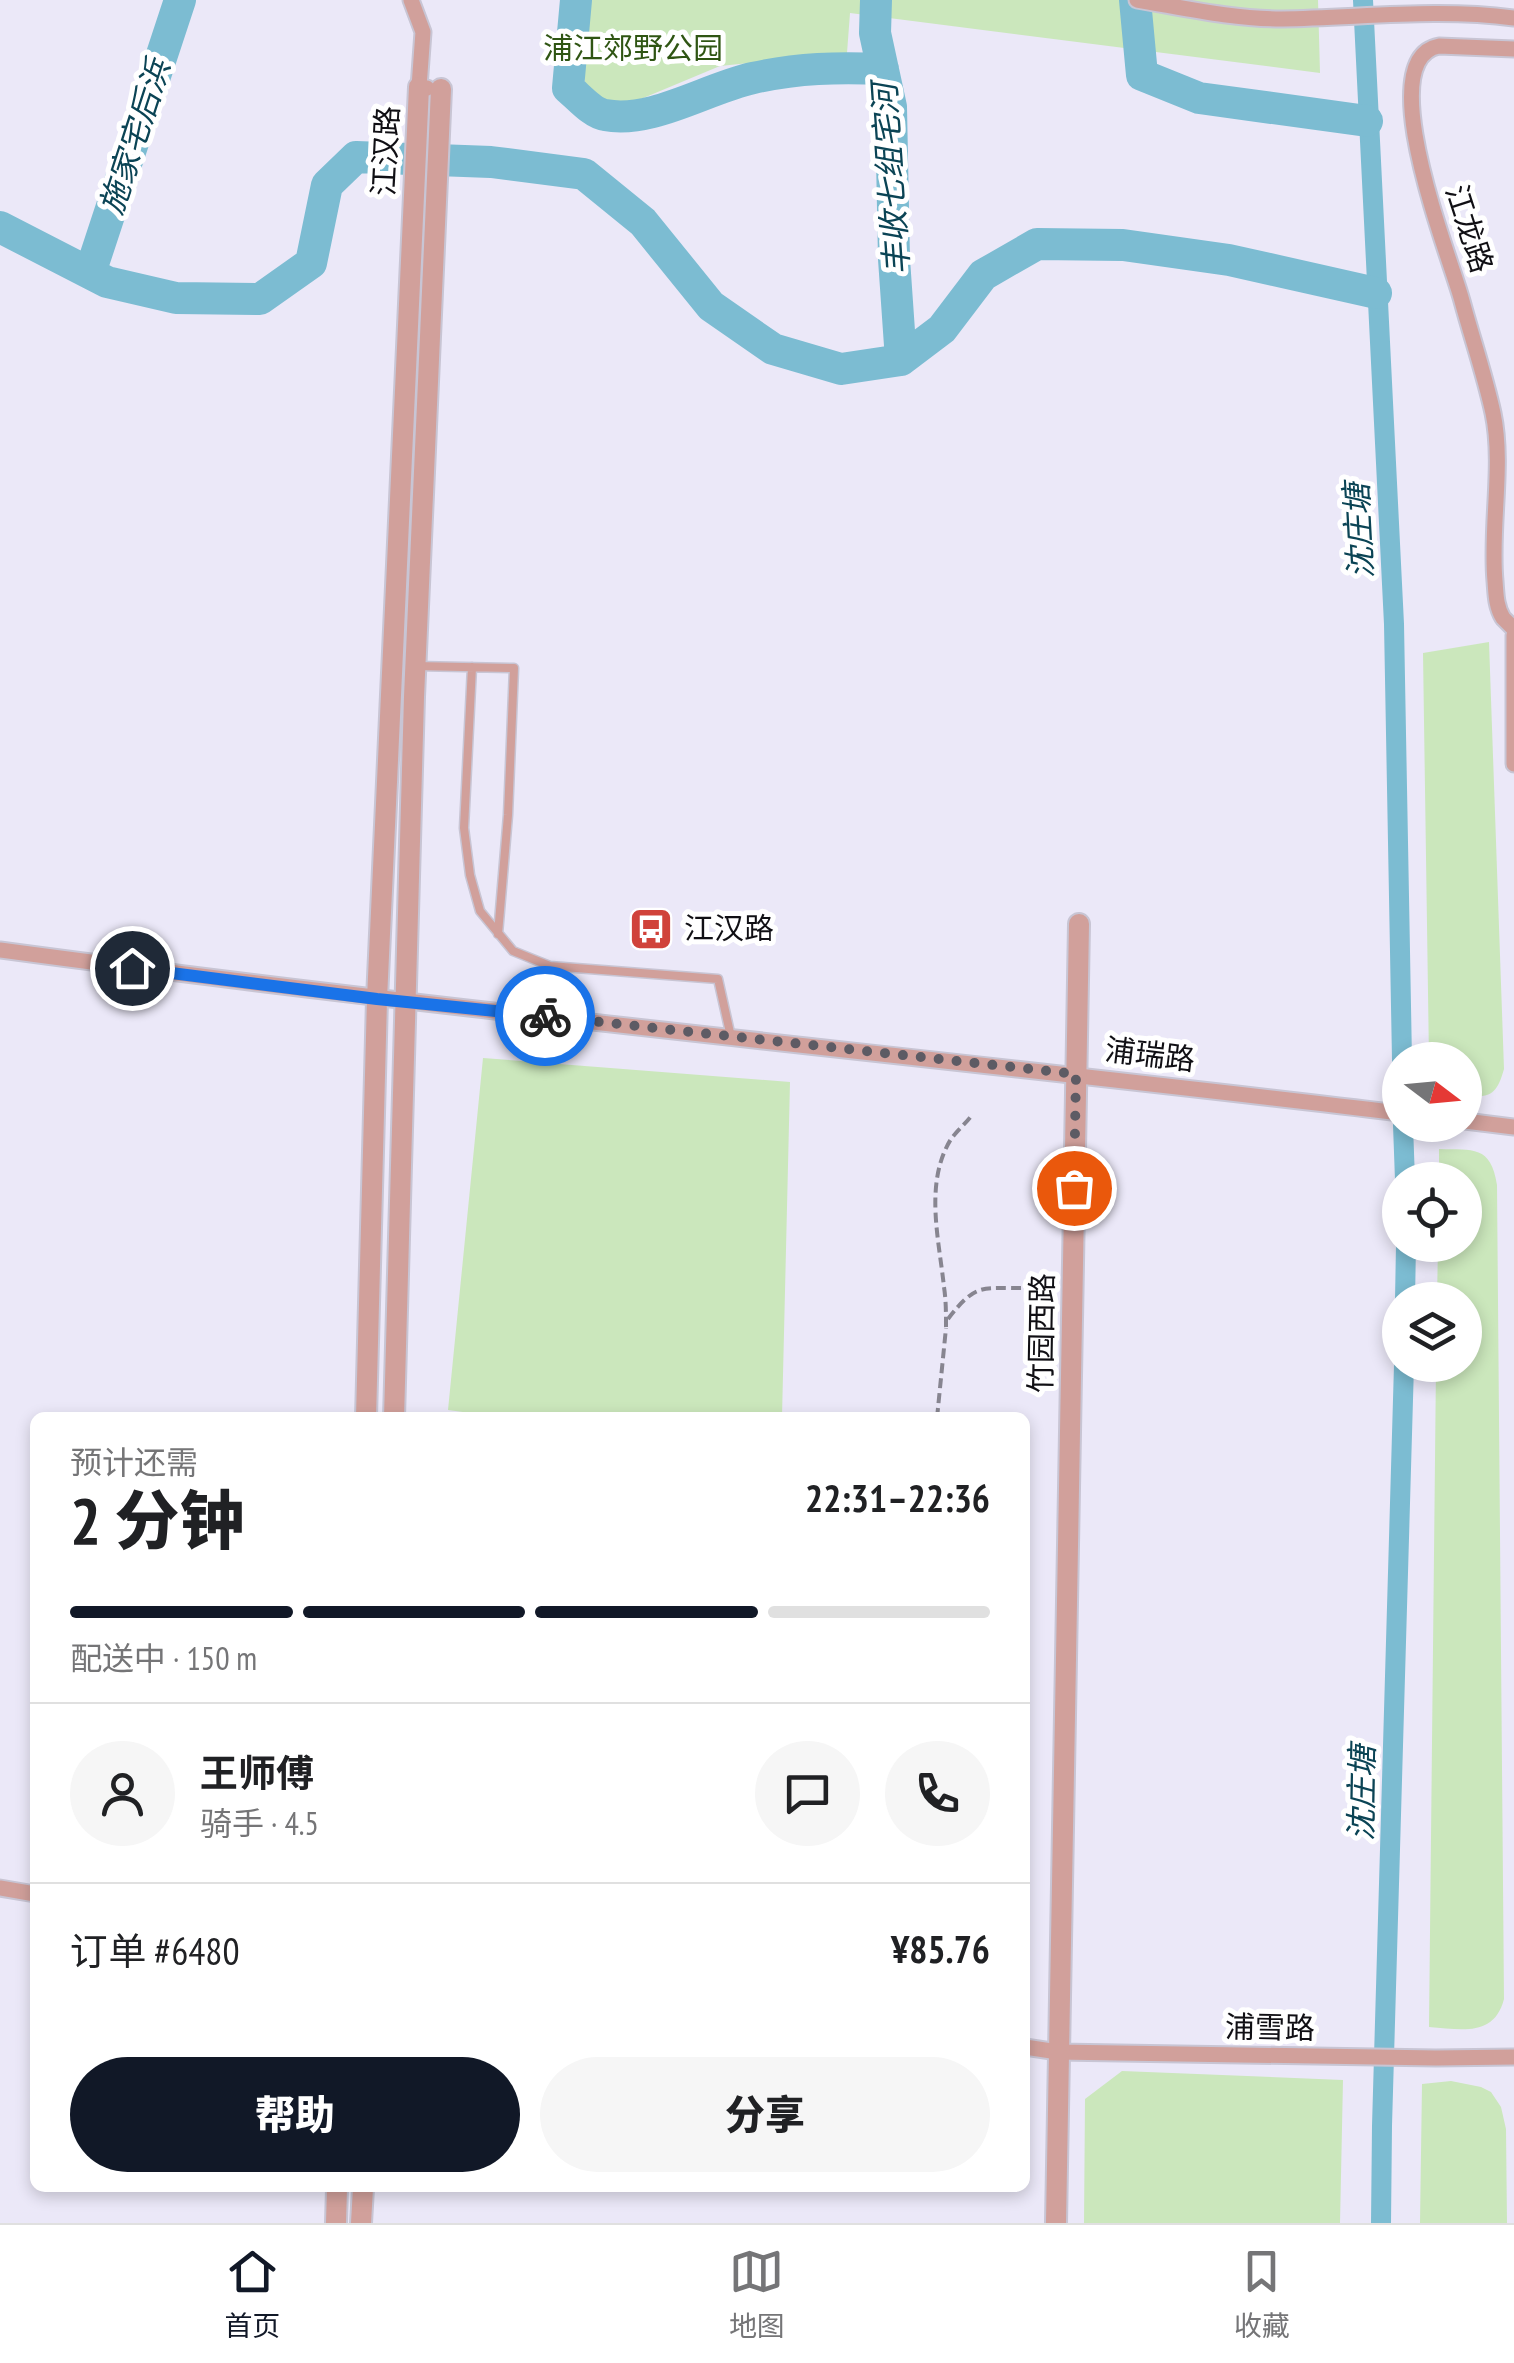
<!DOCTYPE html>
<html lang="zh">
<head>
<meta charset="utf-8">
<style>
	body { margin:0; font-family:"PT Sans Narrow","Noto Sans SC",sans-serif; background:#f6f6f6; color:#202124; height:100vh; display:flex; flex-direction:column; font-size:38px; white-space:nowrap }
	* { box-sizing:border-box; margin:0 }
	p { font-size:32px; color:#757577 }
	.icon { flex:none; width:55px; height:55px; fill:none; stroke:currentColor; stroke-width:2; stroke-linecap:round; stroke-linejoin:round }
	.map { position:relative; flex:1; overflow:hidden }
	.drawer { position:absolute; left:30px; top:1412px; width:1000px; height:780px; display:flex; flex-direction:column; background:#fff; border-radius:15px; box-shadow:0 5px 15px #0003 }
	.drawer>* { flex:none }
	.needle { width:65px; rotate:106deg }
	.controls { position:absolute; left:1382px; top:1042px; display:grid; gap:20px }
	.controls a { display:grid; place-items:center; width:100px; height:100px; border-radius:50%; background:#fff; box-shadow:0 5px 15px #0003; font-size:50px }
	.pin { position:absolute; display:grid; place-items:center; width:85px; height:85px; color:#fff; margin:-42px; border:5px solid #fff; border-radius:50%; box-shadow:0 2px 10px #0007 }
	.courier { position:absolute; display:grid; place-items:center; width:100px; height:100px; margin:-50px; border:8px solid #1a73e8; border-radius:50%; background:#fff; color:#222; box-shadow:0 2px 12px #0007 }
	.headline em { font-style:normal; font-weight:800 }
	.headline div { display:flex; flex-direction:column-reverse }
	.headline { display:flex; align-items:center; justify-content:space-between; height:170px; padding:0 40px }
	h1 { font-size:65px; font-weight:800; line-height:75px }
	.bar { display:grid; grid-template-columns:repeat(4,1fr); gap:15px 10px; align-content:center; height:120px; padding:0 40px }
	.bar i { height:12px; border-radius:8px; background:#e0e0e0 }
	.bar .on { background:#111827 }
	.bar p { grid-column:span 4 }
	.line { display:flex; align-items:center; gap:25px; padding:0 40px; border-top:2px solid #e0e0e0 }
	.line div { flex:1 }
	.round { display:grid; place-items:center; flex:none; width:105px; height:105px; border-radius:52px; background:#f6f6f6 }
	.button { display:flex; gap:20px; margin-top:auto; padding:20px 40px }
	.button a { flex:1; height:115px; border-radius:60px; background:#111827; color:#fff; font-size:40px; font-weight:800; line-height:115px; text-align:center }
	.button a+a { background:#f6f6f6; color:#202124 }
	.tab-bar { display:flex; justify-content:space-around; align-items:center; height:140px; border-top:2px solid #e0e0e0; background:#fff; font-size:28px; color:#757577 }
	.tab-bar a { display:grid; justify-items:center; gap:5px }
	.tab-bar .on { color:#111827 }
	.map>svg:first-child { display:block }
	.green { fill:#cbe7bc }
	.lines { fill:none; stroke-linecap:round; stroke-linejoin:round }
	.canal { stroke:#7cbcd2; stroke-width:20 }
	.river { stroke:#7cbcd2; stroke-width:32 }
	.service-casing { stroke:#c8c5d4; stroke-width:11 }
	.minor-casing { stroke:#c8c5d4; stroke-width:19 }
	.tertiary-casing { stroke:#c8c5d4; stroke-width:24 }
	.path { stroke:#878590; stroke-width:4; stroke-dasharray:10 5; stroke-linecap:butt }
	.service { stroke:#d1a09b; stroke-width:8 }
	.minor { stroke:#d1a09b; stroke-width:15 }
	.tertiary { stroke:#d1a09b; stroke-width:20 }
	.done { stroke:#5d5b64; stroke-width:10; stroke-dasharray:0 18 }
	.route { stroke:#1a73e8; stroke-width:12 }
	.labels { text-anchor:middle; stroke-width:10; stroke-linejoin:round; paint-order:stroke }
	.park-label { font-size:30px; fill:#2f5513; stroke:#fff }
	.street-label { font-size:30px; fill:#100f14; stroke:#fff }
	.poi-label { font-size:30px; fill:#100f14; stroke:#fff; text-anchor:start }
	.water-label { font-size:32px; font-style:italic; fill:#0b4455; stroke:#fff }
</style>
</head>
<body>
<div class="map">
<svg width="1514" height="2223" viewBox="0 0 1514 2223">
	<rect width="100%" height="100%" fill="#ebe8f8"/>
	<path class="green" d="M590 0H1318L1320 73 850 13 847 53 720 66 617 109 586 89 581 58Z
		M1489 642 1504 1069C1497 1094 1491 1098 1465 1096V1060H1429L1423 653Z
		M483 1058 790 1082 782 1417 507 1418 448 1410Z
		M1439 1149C1473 1150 1491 1145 1497 1185L1504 1999C1494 2038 1460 2029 1429 2027L1436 1365H1465V1300H1437L1438 1245H1465V1180H1439Z
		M1122 2071 1343 2080 1340 2223H1084L1085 2099Z
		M1451 2081 1481 2087 1491 2092 1501 2107 1506 2129 1507 2223H1420L1422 2084Z"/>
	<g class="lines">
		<path class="canal" d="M1363 0 1394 624 1402 1060
			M1403 1125 1405 1180
			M1405 1300 1406 1245
			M1381 2223 1382 2126 1404 1365"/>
		<path class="river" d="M576 0 568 88C579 97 592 113 605 115 652 124 707 88 753 78 798 68 838 67 883 69
			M876 0 875 33 891 107 894 259 901 360
			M1135 0 1142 75 1199 98 1367 121
			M0 227 107 282 176 298 260 299 311 263 327 185 356 157 491 162 584 174 643 222 711 306 773 349 841 369 901 360 942 329 983 275 1037 244 1123 245 1229 260 1376 293
			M90 273 180 0"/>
		<g class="service-casing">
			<path id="service" d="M416 666 514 668 508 815 498 934
				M472 667 464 828 470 875 480 911 513 951 550 966 718 979 731 1037"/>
		</g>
		<g class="minor-casing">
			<path id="minor" d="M411 0 423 32 419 87 427 88
				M1137 0C1185 8 1233 19 1282 19 1360 18 1436 8 1514 18
				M1514 49 1439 46C1370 59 1451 259 1462 301 1472 338 1485 376 1493 413 1504 465 1490 527 1495 581 1496 594 1496 607 1503 618 1504 619 1513 628 1514 629
				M1514 635V764
				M0 950C466 1013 934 1057 1400 1113
				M1465 1121 1514 1127
				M0 1888 35 1894
				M1025 2047 1058 2052 1436 2058 1514 2057"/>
		</g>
		<g class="tertiary-casing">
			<path id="tertiary" d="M366 1418 377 999 419 87
				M394 1418 414 697 441 89
				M336 2223 337 2188
				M361 2223 363 2188
				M1056 2223 1079 924"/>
		</g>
		<path class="path" d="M948 1319C977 1281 983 1289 1025 1288
			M946 1327C946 1313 946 1300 944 1287 939 1239 924 1183 951 1139 957 1131 966 1123 972 1115
			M937 1418 946 1328"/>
		<use href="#service" class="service"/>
		<use href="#minor" class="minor"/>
		<use href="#tertiary" class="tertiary"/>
	</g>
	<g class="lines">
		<path class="done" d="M545 1016 1076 1074 1074 1188"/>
		<path class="route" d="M132 968 377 999 545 1016"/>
	</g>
	<defs>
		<g id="bus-square" transform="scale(2.25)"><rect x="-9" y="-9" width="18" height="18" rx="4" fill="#d0423a" stroke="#fff"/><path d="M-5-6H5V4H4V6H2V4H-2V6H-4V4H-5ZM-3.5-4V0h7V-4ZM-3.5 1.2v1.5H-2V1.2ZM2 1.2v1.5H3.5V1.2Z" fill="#fff"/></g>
	</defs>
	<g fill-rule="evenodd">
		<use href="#bus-square" x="651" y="929"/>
	</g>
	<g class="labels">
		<g class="park-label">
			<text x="633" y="59">浦江郊野公园</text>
		</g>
		<g class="street-label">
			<text transform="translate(386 151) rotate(-87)" y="10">江汉路</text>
			<text transform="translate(1469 229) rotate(72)" y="10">江龙路</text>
			<text transform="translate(1150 1055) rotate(7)" y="10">浦瑞路</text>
			<text transform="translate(1042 1333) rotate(-89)" y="10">竹园西路</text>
			<text transform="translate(1270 2028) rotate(1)" y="10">浦雪路</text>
		</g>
		<g class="poi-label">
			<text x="684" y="939">江汉路</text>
		</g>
		<g class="water-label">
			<text transform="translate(135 137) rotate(-72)" y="11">施家宅后浜</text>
			<text transform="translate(891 179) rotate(-94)" y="11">丰收七组宅河</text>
			<text transform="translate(1359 531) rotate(-93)" y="11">沈庄塘</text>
			<text transform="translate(1362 1793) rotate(-89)" y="11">沈庄塘</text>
		</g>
	</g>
</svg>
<div class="controls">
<a><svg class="needle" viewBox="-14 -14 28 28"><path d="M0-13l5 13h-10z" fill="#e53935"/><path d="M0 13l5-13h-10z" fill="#757577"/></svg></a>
<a><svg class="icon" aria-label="locate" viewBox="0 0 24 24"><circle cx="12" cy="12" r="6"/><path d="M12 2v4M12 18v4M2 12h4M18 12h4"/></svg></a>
<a><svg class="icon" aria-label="layers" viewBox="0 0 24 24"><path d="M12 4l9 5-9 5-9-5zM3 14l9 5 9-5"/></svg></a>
</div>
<div class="pin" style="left:1074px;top:1188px;background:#ea580c"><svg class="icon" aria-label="bag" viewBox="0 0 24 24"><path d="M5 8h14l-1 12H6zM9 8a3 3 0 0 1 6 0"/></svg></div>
<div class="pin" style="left:132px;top:968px;background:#1f2937"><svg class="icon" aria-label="home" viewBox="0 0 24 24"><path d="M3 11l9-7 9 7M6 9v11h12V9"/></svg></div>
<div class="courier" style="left:545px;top:1016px"><svg class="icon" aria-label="bike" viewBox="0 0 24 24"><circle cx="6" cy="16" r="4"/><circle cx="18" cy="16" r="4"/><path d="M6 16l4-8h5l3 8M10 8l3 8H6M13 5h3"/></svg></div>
<section class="drawer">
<div class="headline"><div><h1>2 分钟</h1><p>预计还需</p></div><em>22:31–22:36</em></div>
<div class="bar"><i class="on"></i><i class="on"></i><i class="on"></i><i></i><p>配送中 · 150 m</p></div>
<div class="line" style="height:180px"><a class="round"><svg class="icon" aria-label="person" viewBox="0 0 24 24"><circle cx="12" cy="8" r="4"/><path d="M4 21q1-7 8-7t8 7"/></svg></a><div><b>王师傅</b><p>骑手 · 4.5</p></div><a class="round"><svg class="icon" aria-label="chat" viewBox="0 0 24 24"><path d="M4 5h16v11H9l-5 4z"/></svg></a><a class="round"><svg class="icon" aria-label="phone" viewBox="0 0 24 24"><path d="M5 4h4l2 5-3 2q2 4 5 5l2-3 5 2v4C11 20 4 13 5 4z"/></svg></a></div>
<div class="line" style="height:130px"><div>订单 #6480</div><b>¥85.76</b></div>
<div class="button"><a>帮助</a><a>分享</a></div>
</section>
</div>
<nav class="tab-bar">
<a class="on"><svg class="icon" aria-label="home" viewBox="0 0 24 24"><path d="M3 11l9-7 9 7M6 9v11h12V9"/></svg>首页</a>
<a><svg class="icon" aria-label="map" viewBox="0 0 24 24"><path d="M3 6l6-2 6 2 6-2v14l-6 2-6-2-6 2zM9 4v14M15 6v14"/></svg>地图</a>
<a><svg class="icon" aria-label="saved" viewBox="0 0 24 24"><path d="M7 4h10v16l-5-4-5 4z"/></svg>收藏</a>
</nav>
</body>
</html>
